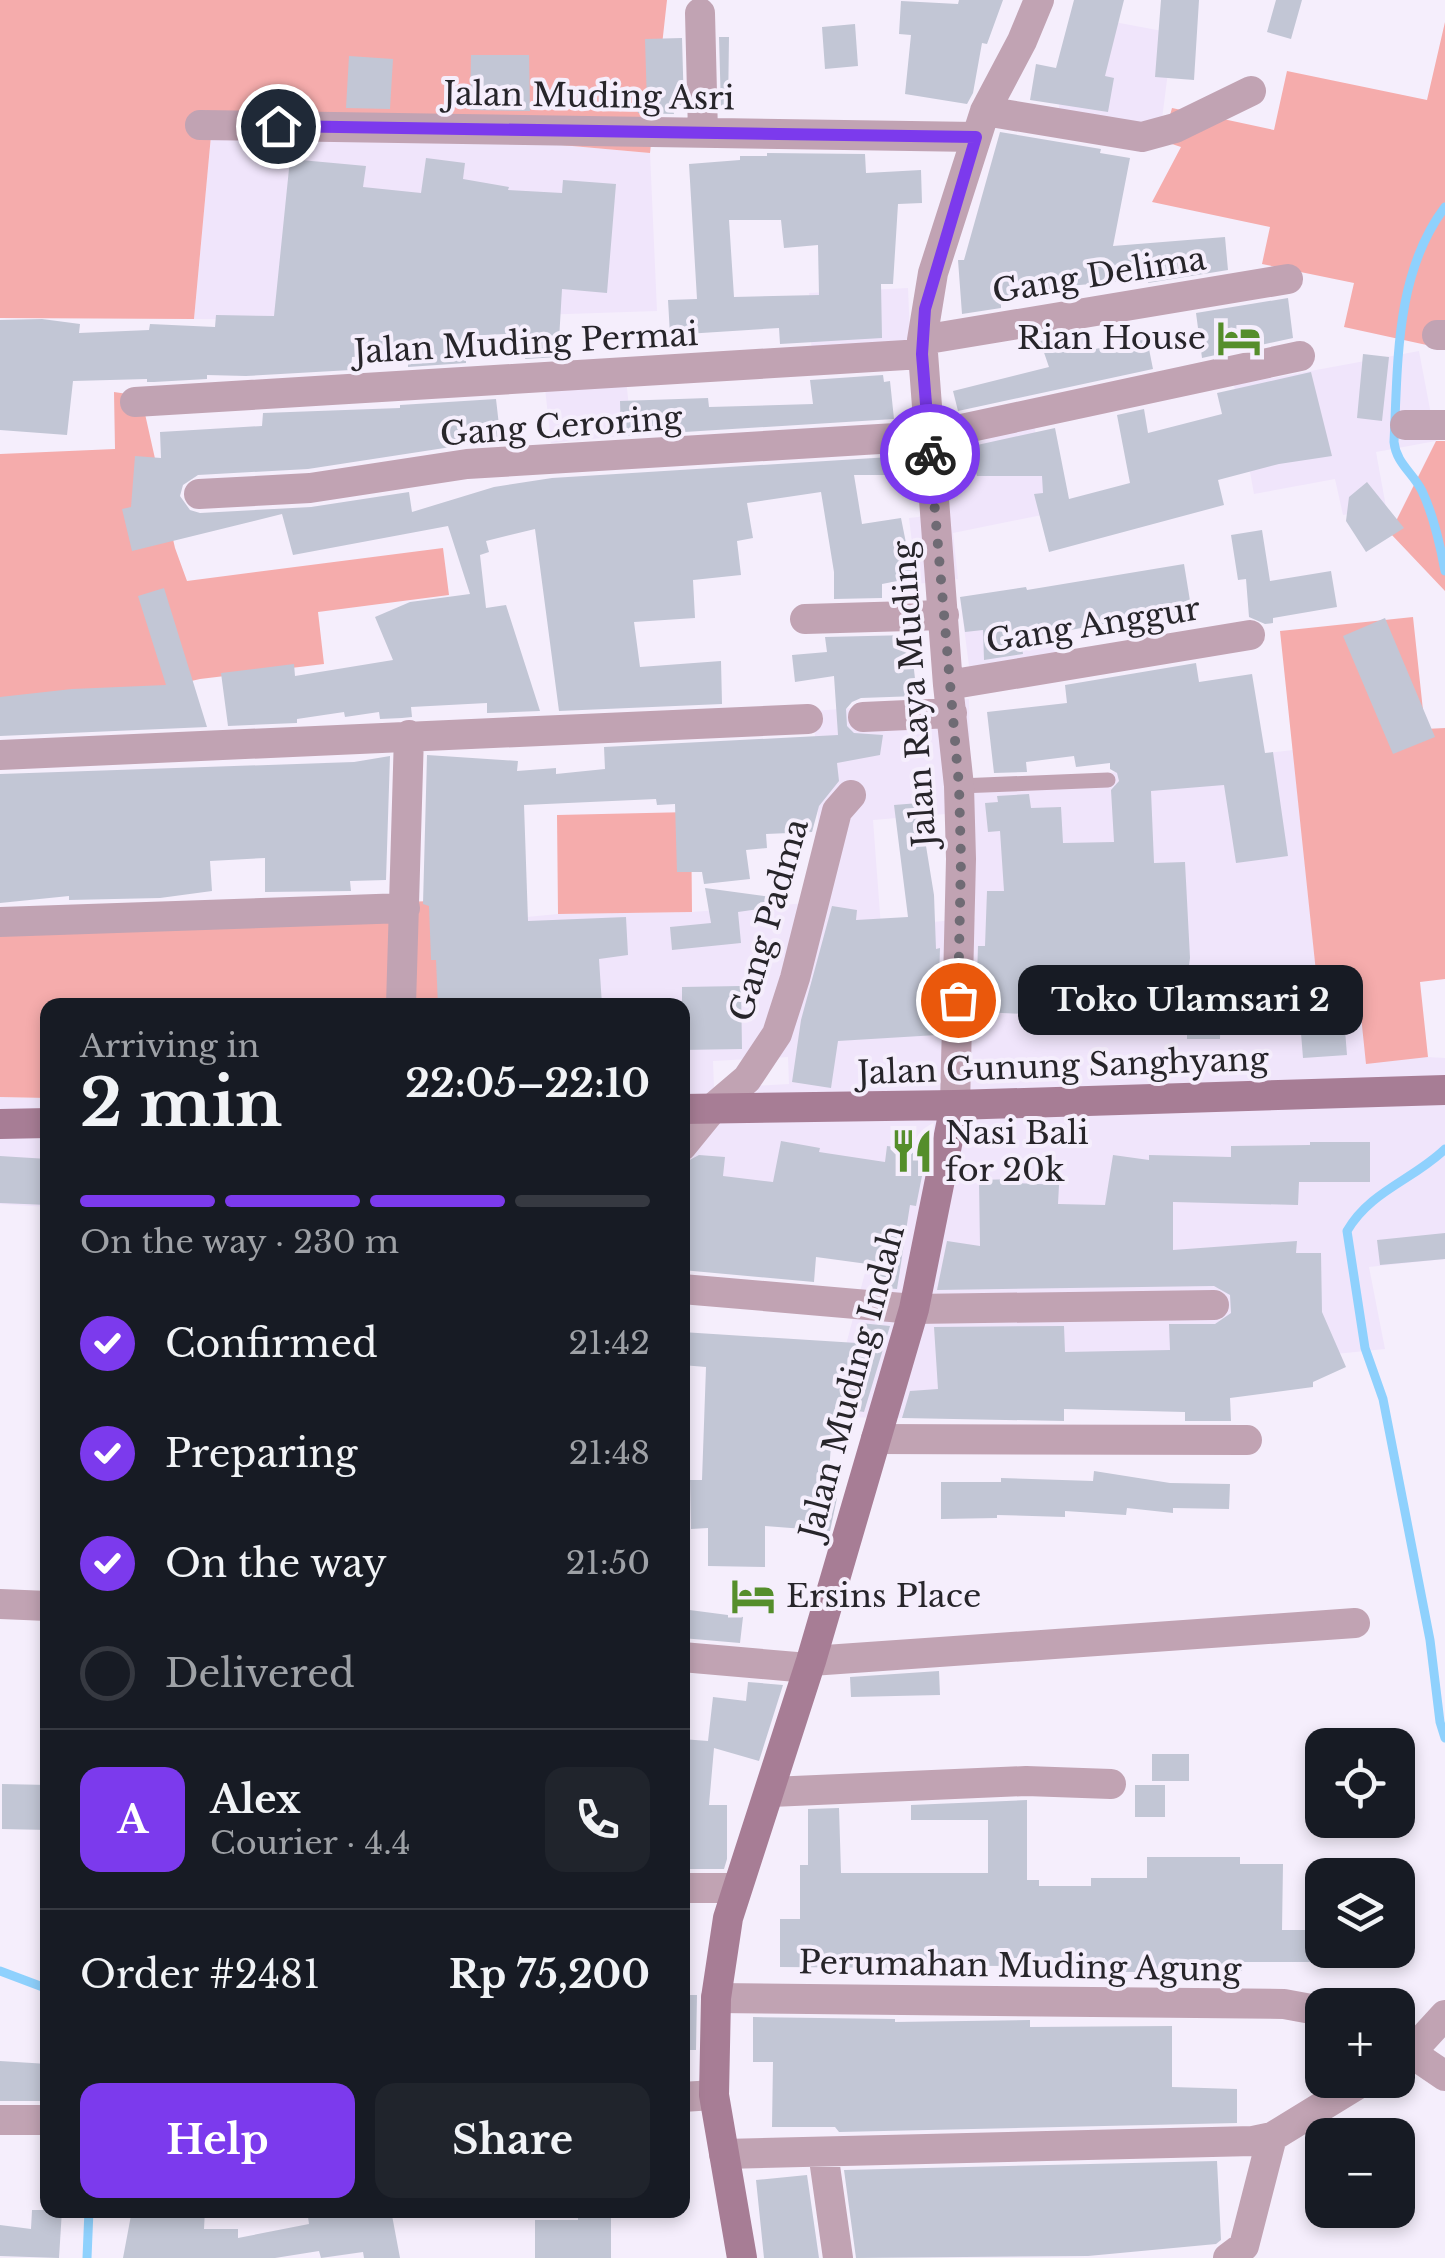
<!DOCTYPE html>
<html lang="en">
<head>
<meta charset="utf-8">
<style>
	body { margin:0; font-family:"Libre Baskerville",serif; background:#20242c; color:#f1f3f6; height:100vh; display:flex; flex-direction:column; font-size:38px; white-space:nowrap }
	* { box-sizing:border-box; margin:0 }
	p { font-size:32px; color:#9ea1a6 }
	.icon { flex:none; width:55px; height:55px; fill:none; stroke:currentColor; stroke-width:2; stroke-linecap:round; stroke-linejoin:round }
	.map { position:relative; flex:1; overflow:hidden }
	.drawer { position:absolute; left:40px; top:998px; width:650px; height:1220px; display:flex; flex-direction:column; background:#171b24; border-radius:20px; box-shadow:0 5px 15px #0003 }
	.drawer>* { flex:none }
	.buttons { position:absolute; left:1305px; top:1728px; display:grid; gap:20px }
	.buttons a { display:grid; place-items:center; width:110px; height:110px; border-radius:20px; background:#171b24; box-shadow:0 5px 15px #0003; font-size:50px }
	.pin { position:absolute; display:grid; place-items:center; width:85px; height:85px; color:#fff; margin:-42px; border:5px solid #fff; border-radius:50%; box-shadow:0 2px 10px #0007 }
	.courier { position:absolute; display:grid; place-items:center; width:100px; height:100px; margin:-50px; border:8px solid #7c3aed; border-radius:50%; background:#fff; color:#222; box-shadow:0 2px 12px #0007 }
	.bubble { position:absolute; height:70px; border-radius:20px; background:#171b24; box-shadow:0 5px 15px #0003; font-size:32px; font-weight:700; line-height:70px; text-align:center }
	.summary em { font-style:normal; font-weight:700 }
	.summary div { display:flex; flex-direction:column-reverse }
	.summary { display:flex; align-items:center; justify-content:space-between; height:170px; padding:0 40px }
	h1 { font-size:65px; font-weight:700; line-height:75px }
	.bar { display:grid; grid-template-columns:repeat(4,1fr); gap:15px 10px; align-content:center; height:120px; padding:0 40px }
	.bar i { height:12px; border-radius:8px; background:#363941 }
	.bar .on { background:#7c3aed }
	.bar p { grid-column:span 4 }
	.line { display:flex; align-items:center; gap:25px; padding:0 40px; border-top:2px solid #363941 }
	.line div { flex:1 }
	.round { display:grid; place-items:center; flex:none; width:105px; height:105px; border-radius:20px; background:#20242c }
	ol { padding:0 40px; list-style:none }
	li { display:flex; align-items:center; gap:30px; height:110px }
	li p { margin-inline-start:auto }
	li .icon { padding:10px; border-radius:50%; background:#7c3aed; color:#fff; stroke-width:4 }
	li:last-child { color:#9ea1a6 }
	li i { width:55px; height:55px; border:5px solid #363941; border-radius:50% }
	.action { display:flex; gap:20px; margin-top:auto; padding:20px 40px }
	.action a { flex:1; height:115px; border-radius:20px; background:#7c3aed; color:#fff; font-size:40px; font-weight:700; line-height:115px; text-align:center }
	.action a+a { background:#20242c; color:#f1f3f6 }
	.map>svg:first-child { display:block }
	.built { fill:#f0e5fb; fill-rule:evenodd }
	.green { fill:#f5acac }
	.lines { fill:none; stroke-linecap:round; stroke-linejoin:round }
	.stream { stroke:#8fd1fd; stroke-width:9 }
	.building { fill:#c2c6d5; fill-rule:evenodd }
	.lane { stroke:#c1a3b3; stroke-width:15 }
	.street { stroke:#c1a3b3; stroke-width:30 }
	.secondary { stroke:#a77d95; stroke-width:30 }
	.done { stroke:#6f6b74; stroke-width:10; stroke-dasharray:0 18 }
	.route { stroke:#7c3aed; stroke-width:12 }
	.labels { text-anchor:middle; stroke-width:8; stroke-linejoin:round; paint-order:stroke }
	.street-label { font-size:32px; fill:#27252a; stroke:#f5eefc }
	.poi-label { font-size:32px; fill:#27252a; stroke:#f5eefc; text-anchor:start }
</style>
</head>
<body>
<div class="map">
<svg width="1445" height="2258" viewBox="0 0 1445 2258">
	<rect width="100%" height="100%" fill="#f5eefc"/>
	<path class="built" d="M1077 15 1173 33 1161 127 1056 122Z
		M213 114 650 153 657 311 392 320 194 319Z
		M908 288 911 359 812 363 809 293Z
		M1419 351 1436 441 1376 452 1386 507 1343 515 1335 479 1254 494 1234 385Z
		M625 370 632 435 551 443 544 379Z
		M1034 425 1052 513 953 533 958 579 917 584 909 518 949 513 946 451Z
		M1061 596 1065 662 969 666 961 604Z
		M969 699 971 790 1293 750 1318 990 1358 987 1428 1057 1445 1058V1259L1369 1267 1385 1349 1296 1358 909 1418 827 1417 872 1246 683 1237 682 1005H456L452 924 558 914 692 912 821 902 814 711ZM970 812 975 918 881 927 873 820ZM788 1057 789 1084 714 1088 713 1061Z
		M0 1097 47 1098V1207L0 1204Z"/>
	<path class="green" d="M0 0H667L650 153 213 114 194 319 0 318Z
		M1445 22V349L1344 327 1354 283 1262 264 1270 227 1152 202 1181 147 1163 141 1172 108 1274 130 1287 71 1427 100Z
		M114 392 141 396 175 548 187 581 443 548 449 595 318 612 324 664 200 679 0 725V454L115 449Z
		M1436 441H1445V591L1390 533Z
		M1413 617 1425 729 1445 728V979L1420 982 1428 1057 1366 1064 1358 987 1318 991 1280 631Z
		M691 812 692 912 558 914 557 815Z
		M435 901 456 1005H48L47 1098 0 1097V913Z"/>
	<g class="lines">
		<path class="stream" d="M1445 207C1395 273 1398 363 1394 442 1396 463 1413 473 1422 491 1434 516 1440 544 1445 571
			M1445 1149C1413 1180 1370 1191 1347 1231L1365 1348 1383 1399 1430 1640 1440 1722 1445 1738
			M0 1971 48 1989
			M87 2258 89 2210"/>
	</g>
	<path class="building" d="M959 0H1003L987 44 982 43 973 93 967 104 905 94 911 35 899 34 901 1 958 4Z
		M1074 0H1124L1105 76 1114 78 1108 112 1030 100 1036 64 1056 68Z
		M1161 0H1199L1194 80 1155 77Z
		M1276 0H1302L1291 39 1267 32Z
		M855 24 858 66 825 69 822 27Z
		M719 37H729L728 109H721Z
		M682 38 684 108H673L674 114 638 113 637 105 647 104 645 39Z
		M471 55H529L530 111 470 110Z
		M349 56 393 59 390 109 346 108Z
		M1000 132 1101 149 1100 153 1130 158 1113 246 1225 237 1228 270 1148 283V279L1068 286 1070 292 1001 298V308L962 314 958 260H964Z
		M767 153 865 154 866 173 921 170 922 203 898 204 893 284H881L882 338 780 344 779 328 670 335 668 300 697 299 689 164 740 160V156H767ZM729 220H781L784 248 818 245 819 295 734 297Z
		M426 158 465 163 463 179 509 187 508 190 562 193 563 180 616 184 607 293 562 289 558 357 525 359 527 333 465 336 466 363 408 367V354L352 357 351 370 246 376 207 375V379L154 382H147V379L73 381 67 435 0 430V320L42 319 80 324 79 333 149 330 150 324 215 327 216 315 274 316 290 159 366 166 363 187 421 193Z
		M1288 298 1293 338 1202 358 1196 313Z
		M1084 332 1090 350 1147 339 1153 369 958 411 953 391 1049 367 1040 341Z
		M1363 354 1389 357 1382 421 1357 418Z
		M1311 372 1332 456 1279 464 1218 480 1224 505 1049 552 1034 494 1043 493 1042 476H977L968 447 1055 428 1069 499 1130 483 1117 415 1144 409 1148 433 1222 414 1217 393Z
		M883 375 884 382 890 381 894 419 621 436 620 401 708 398 709 407 813 404 810 380Z
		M496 399 501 443 464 445 308 469 198 475 183 485 180 496 190 510 200 513 311 507 409 492 412 512 494 487 552 478 890 457V475H854L862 524 901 518 913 578 882 584V598L834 599V572L821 492 747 503 753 538 737 541 741 575 693 580 695 618 634 622 640 667 721 661 722 704 559 711 535 529 486 541 489 552 480 555 486 608 506 605 540 711 487 713V703L411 707 412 717 402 718 380 719 379 712 345 717 344 712 297 719V723L228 726 221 673 294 664 295 676 393 660 375 617 410 602 470 594 448 526 293 555 282 514 132 551 122 509 131 507 135 456 161 458 160 432 262 426 263 413 400 408V405Z
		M1367 482 1404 528 1366 552 1346 521 1349 497Z
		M1262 530 1270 581 1331 571 1337 607 1273 618V623L1265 624 1249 617 1246 579 1238 580 1231 535Z
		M1184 564 1192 613 1140 621 1139 617 1039 636 1021 641 1023 654 984 660 983 630 965 632 960 597 1026 587 1027 590Z
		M164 588 207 727 0 736V697L72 689 166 685 138 596Z
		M1385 618 1435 737 1393 754 1343 636Z
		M910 635 917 696 861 698 852 702 846 709 847 726 854 733 883 735 880 755 837 763 839 781 819 806 812 832 766 834 767 848 746 850 750 879 704 884 702 872H677L675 804 657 805 656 799 524 805 528 921 626 917 628 955 599 959 602 1005H438L436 960H431L429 906 423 904 427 755 518 761 517 771 556 768V774L605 769 604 747 838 735 834 676 795 682 792 655 827 652 825 637Z
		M1196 663 1199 682 1252 674 1265 753 1273 752 1288 856 1236 863 1224 785 1151 791 1154 863 1185 862 1190 958 1185 994 1221 995 1220 1039H1187V1029L1131 1025V1022L1090 1017 982 1012 984 977H977L978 946H985L987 891H1004L1000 831 988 832 985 803 998 802 997 796 1029 794 1031 808 1061 807 1063 843 1114 842 1111 790 1119 781 1117 773 1110 769V763L1076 767 1074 756 1026 762 1027 772 994 773 987 712 1067 703 1065 685Z
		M390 756 386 880 350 881 351 891 265 892V858L210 861 212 891 160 898 69 900V896L0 903V774L354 762Z
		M919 803 934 895 936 949 940 948 939 979H934L937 1035 838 1041 831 1088 792 1082 801 1020 832 906 857 910 856 920 908 917 894 805Z
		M705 888 785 899V905L738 912 741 943 672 950 670 927 711 923Z
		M741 986 742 1049 682 1050V987Z
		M1342 992 1347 1055 1303 1058 1298 996Z
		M781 1141 820 1148 819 1152 885 1162 887 1146 927 1151 916 1206 910 1205 897 1289 873 1287 875 1265 816 1257 814 1282 682 1270V1164L699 1155 725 1157 723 1176 773 1182Z
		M1310 1142H1370V1182H1299L1298 1205 1173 1202V1250L1297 1241 1296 1253H1321L1322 1312 1346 1367 1313 1382V1387L1230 1398 1231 1421H1185V1412L1064 1409V1421L902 1418 910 1391 938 1389 934 1327 1064 1326 1065 1352 1170 1350 1169 1324H1215L1231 1313 1230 1295 1214 1286 937 1290 947 1241 980 1246 979 1180 1016 1179V1183L1059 1185 1058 1204 1105 1205 1113 1155 1149 1160V1155L1231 1157V1146L1310 1145Z
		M0 1156 48 1159V1205L0 1203Z
		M1445 1233V1259L1380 1265 1377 1240Z
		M860 1323 890 1326 864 1412 835 1407 834 1445H831L827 1498H837L830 1531 765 1526V1567L708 1566V1528L691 1529 690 1480H702L706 1367 682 1365V1332L857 1343Z
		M1094 1471 1170 1483 1230 1484 1229 1509 1173 1508V1513L1127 1508 1126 1515 1065 1511V1517L997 1515V1518L941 1519V1482H1001V1478L1093 1481Z
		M682 1609 743 1617 740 1643 682 1638Z
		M939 1671 940 1695 851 1697 850 1677Z
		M748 1682 783 1685 759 1761 714 1748 709 1805H727V1859L724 1869H684L682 1739 708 1741 713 1697 746 1701Z
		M1152 1754H1189V1781H1152Z
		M2 1784 48 1785V1830L2 1829Z
		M1135 1785H1165V1817H1135Z
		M1027 1800V1880H1039V1886H1091V1878H1147V1857H1240V1864H1283L1282 1930H1310V1962H1243L1242 1971 1156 1972H1105V1958H1002V1966L911 1965V1968L780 1967V1919H800V1865H808V1809L839 1808 841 1873H988V1820H911V1805Z
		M682 1995H697L696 2050H682Z
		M753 2017 895 2019V2022L1030 2020V2027L1172 2026V2087L1237 2089V2123L839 2132 835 2127H772L773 2062H753Z
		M0 2061 48 2064V2101H0Z
		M1217 2161 1221 2240 1216 2244 1088 2256 856 2258 844 2170Z
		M807 2175 819 2258H764L756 2180Z
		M32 2210H62L59 2258 0 2256V2225L31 2229Z
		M132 2210H205L204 2229H238V2238L309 2224 307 2210H391L400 2258H364L363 2252 321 2258 319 2251 275 2258H123Z
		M578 2216 611 2217V2258H535V2220H578Z"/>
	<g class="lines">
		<path class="lane" d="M959 786 1108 780"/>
		<path class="street" d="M700 13 703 133
			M985 111 1142 137 1175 128 1251 91
			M200 125 976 137
			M1437 335H1445
			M922 340 1288 279
			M135 402 922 354
			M1405 425H1445
			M199 494 310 488 467 464 929 436 1300 356
			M805 619 944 615
			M948 685 1250 635
			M863 717 952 713
			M0 755 808 719
			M0 922 405 908
			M401 1005 409 735
			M955 1105 961 859 959 786 948 685 922 340 933 273 985 111 1022 41 1039 0
			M682 1146 713 1108 747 1079 777 1034 795 978 837 811 851 795
			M682 1289 914 1309 1214 1305
			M876 1439 1247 1440
			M0 1604 48 1606
			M682 1657 808 1668
			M811 1661 1355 1623
			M771 1792 1026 1781 1111 1784
			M682 1888H736
			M716 1998 1284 2004 1322 2011
			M1398 2044 1445 2076
			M1398 2060 1411 2052 1445 2015
			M682 2097 714 2095
			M0 2120H48
			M823 2152 838 2258
			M724 2154 1253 2141 1272 2137 1365 2080
			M1228 2258 1244 2246 1272 2137"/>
		<path class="secondary" d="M682 1109 955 1105 1445 1090
			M0 1124 48 1123
			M742 2258 714 2095 716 1998 728 1918 811 1661 914 1309 955 1105"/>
	</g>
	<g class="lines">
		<path class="done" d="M930 454 959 786 961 859 958 1000"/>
		<path class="route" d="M278 126 976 137 925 309 922 354 930 454"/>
	</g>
	<defs>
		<g id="hotel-bare" transform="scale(3.45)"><path d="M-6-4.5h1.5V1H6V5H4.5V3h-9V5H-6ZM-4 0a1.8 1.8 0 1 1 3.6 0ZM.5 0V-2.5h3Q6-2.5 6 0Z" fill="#558e2b" stroke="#f5eefc" stroke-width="2.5" paint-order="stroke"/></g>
		<g id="restaurant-bare" transform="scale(3.45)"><path d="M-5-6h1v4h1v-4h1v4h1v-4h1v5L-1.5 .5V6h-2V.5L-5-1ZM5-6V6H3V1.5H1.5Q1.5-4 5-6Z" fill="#558e2b" stroke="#f5eefc" stroke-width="2.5" paint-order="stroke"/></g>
	</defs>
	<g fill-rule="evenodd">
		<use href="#hotel-bare" x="1239" y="338"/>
		<use href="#restaurant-bare" x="912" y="1151"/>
		<use href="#hotel-bare" x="753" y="1596"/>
	</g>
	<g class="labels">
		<g class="street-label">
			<text transform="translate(589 96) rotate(1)" y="11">Jalan Muding Asri</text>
			<text transform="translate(1099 275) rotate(-9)" y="11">Gang Delima</text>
			<text transform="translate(526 343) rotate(-3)" y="11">Jalan Muding Permai</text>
			<text transform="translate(561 426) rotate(-4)" y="11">Gang Ceroring</text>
			<text transform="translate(1093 625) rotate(-9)" y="11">Gang Anggur</text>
			<text transform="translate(914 694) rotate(-94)" y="11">Jalan Raya Muding</text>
			<text transform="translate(769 920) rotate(-74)" y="11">Gang Padma</text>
			<text transform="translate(1063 1066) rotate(-2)" y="11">Jalan Gunung Sanghyang</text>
			<text transform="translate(852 1382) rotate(-75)" y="11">Jalan Muding Indah</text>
			<text transform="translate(1020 1966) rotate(1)" y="11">Perumahan Muding Agung</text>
		</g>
		<g class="poi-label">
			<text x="1206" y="349" text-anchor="end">Rian House</text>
			<text x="945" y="1144">Nasi Bali<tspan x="945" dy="37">for 20k</tspan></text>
			<text x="786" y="1607">Ersins Place</text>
		</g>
	</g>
</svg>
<div class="buttons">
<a><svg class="icon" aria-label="locate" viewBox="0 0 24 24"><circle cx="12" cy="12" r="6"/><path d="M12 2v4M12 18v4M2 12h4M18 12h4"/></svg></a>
<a><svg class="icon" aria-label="layers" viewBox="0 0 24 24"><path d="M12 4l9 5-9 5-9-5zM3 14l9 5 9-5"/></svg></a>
<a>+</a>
<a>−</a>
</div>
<div class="pin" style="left:958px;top:1000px;background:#ea580c"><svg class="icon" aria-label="bag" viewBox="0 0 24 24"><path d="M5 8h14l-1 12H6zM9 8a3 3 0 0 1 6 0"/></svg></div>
<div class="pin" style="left:278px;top:126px;background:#1f2937"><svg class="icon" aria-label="home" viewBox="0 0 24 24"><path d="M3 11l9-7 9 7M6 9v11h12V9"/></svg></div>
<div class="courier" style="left:930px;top:454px"><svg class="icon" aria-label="bike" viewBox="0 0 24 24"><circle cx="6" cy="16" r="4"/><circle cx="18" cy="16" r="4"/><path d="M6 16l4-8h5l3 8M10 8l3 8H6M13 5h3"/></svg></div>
<div class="bubble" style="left:1018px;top:965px;width:345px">Toko Ulamsari 2</div>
<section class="drawer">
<div class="summary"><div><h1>2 min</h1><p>Arriving in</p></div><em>22:05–22:10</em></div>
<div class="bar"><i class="on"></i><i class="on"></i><i class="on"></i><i></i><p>On the way · 230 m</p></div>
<ol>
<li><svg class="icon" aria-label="check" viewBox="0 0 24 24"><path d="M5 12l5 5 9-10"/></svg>Confirmed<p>21:42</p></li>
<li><svg class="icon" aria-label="check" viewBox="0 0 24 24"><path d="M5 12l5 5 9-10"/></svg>Preparing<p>21:48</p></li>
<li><svg class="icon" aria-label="check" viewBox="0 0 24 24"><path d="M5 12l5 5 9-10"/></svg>On the way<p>21:50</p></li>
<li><i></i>Delivered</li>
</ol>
<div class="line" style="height:180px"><b class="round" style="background:#7c3aed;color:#fff">A</b><div><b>Alex</b><p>Courier · 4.4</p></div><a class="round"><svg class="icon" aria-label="phone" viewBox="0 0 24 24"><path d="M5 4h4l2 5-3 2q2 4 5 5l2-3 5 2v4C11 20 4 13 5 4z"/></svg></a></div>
<div class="line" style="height:130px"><div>Order #2481</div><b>Rp 75,200</b></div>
<div class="action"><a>Help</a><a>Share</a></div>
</section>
</div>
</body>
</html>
